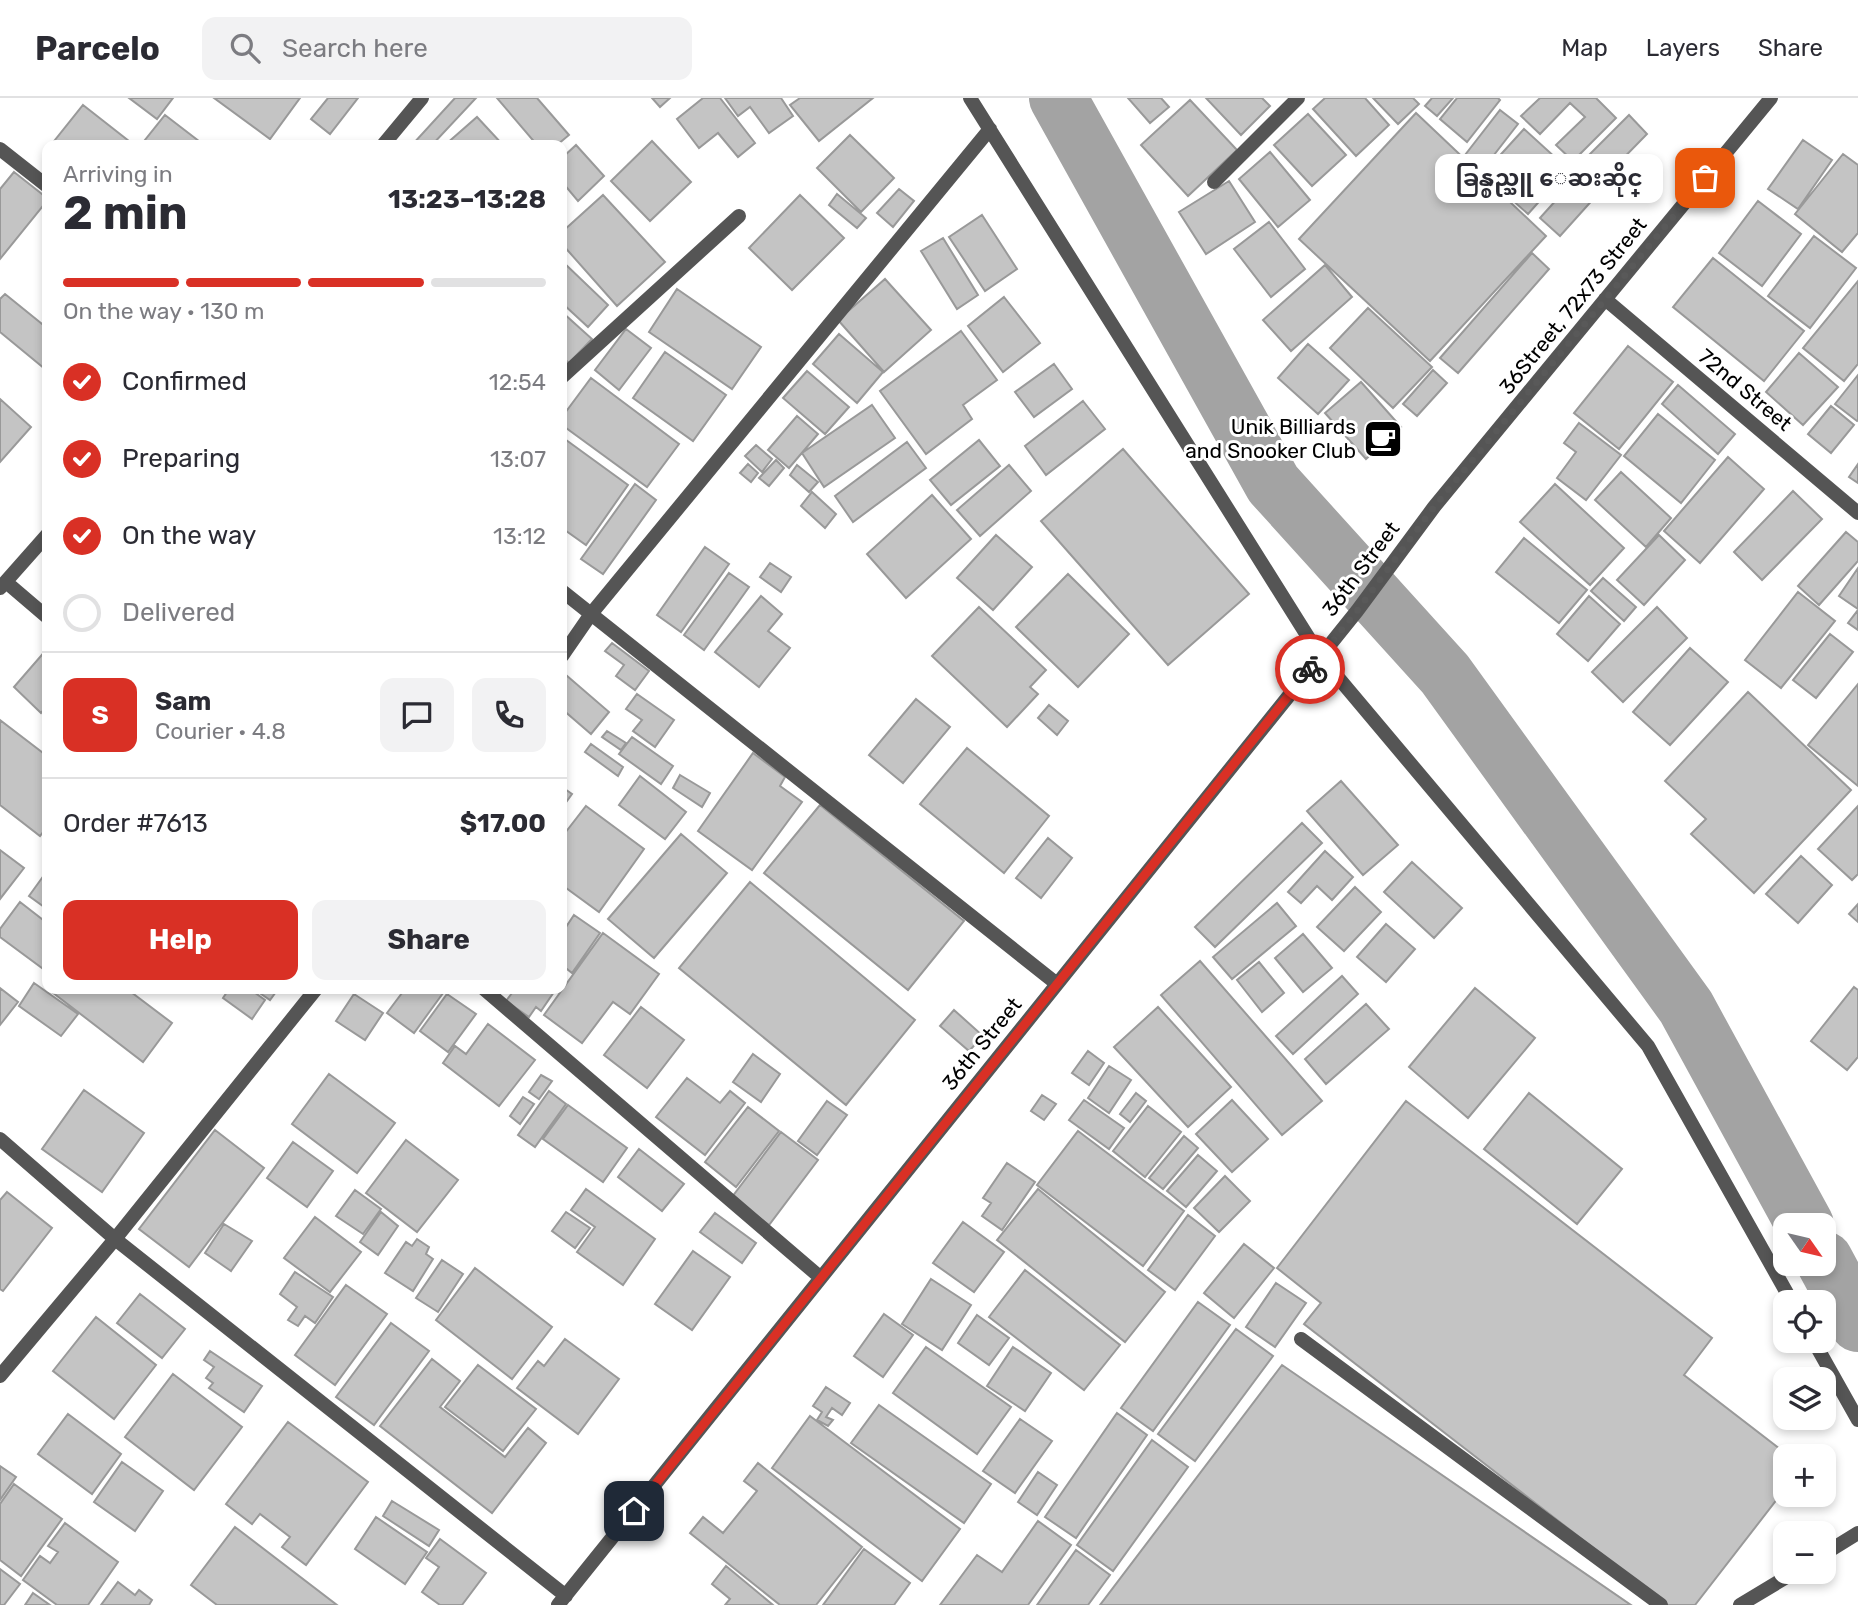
<!DOCTYPE html>
<html lang="en">
<head>
<meta charset="utf-8">
<style>
	body { margin:0; font-family:Rubik,"Noto Sans Myanmar",sans-serif; background:#f2f2f3; color:#2b2b33; height:100vh; display:flex; flex-direction:column; font-size:26px; white-space:nowrap }
	* { box-sizing:border-box; margin:0 }
	p { font-size:23px; color:#7c7c81 }
	.icon { flex:none; width:38px; height:38px; fill:none; stroke:currentColor; stroke-width:2; stroke-linecap:round; stroke-linejoin:round }
	.map { position:relative; flex:1; overflow:hidden }
	.drawer { position:absolute; left:42px; top:42px; width:525px; height:854px; display:flex; flex-direction:column; background:#fff; border-radius:14px; box-shadow:0 4px 10px #0003 }
	.drawer>* { flex:none }
	.needle { width:46px; rotate:124deg }
	.controls { position:absolute; left:1773px; top:1115px; display:grid; gap:14px }
	.controls a { display:grid; place-items:center; width:63px; height:63px; border-radius:14px; background:#fff; box-shadow:0 4px 10px #0003; font-size:35px }
	.pin { position:absolute; display:grid; place-items:center; width:60px; height:60px; color:#fff; margin:-30px; border-radius:14px; box-shadow:0 4px 10px #0006 }
	.courier { position:absolute; display:grid; place-items:center; width:70px; height:70px; margin:-35px; border:5px solid #d93025; border-radius:50%; background:#fff; color:#222; box-shadow:0 2px 9px #0007 }
	.bubble { position:absolute; height:49px; border-radius:14px; background:#fff; box-shadow:0 4px 10px #0003; font-size:23px; font-weight:700; line-height:49px; text-align:center }
	.headline em { font-style:normal; font-weight:700 }
	.headline div { display:flex; flex-direction:column-reverse }
	.headline { display:flex; align-items:center; justify-content:space-between; height:119px; padding:0 21px }
	h1 { font-size:46px; font-weight:700; line-height:52px }
	.bar { display:grid; grid-template-columns:repeat(4,1fr); gap:10px 7px; align-content:center; height:84px; padding:0 21px }
	.bar i { height:9px; border-radius:5px; background:#e1e1e2 }
	.bar .current { background:#d93025 }
	.bar p { grid-column:span 4 }
	.line { display:flex; align-items:center; gap:18px; padding:0 21px; border-top:2px solid #e1e1e2 }
	.line div { flex:1 }
	.round { display:grid; place-items:center; flex:none; width:74px; height:74px; border-radius:14px; background:#f2f2f3 }
	ol { padding:0 21px; list-style:none }
	li { display:flex; align-items:center; gap:21px; height:77px }
	li p { margin-inline-start:auto }
	li .icon { padding:7px; border-radius:50%; background:#d93025; color:#fff; stroke-width:4 }
	li:last-child { color:#7c7c81 }
	li i { width:38px; height:38px; border:4px solid #e1e1e2; border-radius:50% }
	.cta { display:flex; gap:14px; margin-top:auto; padding:14px 21px }
	.cta a { flex:1; height:80px; border-radius:14px; background:#d93025; color:#fff; font-size:28px; font-weight:700; line-height:80px; text-align:center }
	.cta a+a { background:#f2f2f3; color:#2b2b33 }
	header { display:flex; align-items:center; gap:42px; box-sizing:border-box; height:98px; padding:0 35px; background:#fff; border-bottom:2px solid #e1e1e2 }
	header strong { font-size:33px }
	nav { display:flex; gap:38px; margin-inline-start:auto; font-size:24px }
	.search { width:490px; height:63px; background:#f2f2f3; display:flex; align-items:center; gap:18px; box-sizing:border-box; padding:0 24px; border-radius:14px; color:#7c7c81; font-size:26px }
	.map>svg:first-child { display:block }
	.lines { fill:none; stroke-linecap:round; stroke-linejoin:round }
	.canal { stroke:#a3a3a3; stroke-width:58 }
	.building { fill:#c4c4c4; stroke:#999; stroke-width:2 }
	.service { stroke:#555; stroke-width:14 }
	.minor { stroke:#555; stroke-width:14 }
	.done { stroke:#595959; stroke-width:7; stroke-dasharray:0 12.6 }
	.route { stroke:#d93025; stroke-width:9 }
	.labels { text-anchor:middle; stroke-width:6; stroke-linejoin:round; paint-order:stroke }
	.street-label { font-size:21px; fill:#000; stroke:#fff }
	.poi-label { font-size:21px; fill:#000; stroke:#fff; text-anchor:end }
</style>
</head>
<body>
<header>
<strong>Parcelo</strong>
<div class="search"><svg class="icon" aria-label="search" viewBox="0 0 24 24"><circle cx="10" cy="10" r="6"/><path d="M15 15l6 6"/></svg>Search here</div>
<nav><a>Map</a><a>Layers</a><a>Share</a></nav>
</header>
<div class="map">
<svg width="1858" height="1507" viewBox="0 0 1858 1507">
	<rect width="100%" height="100%" fill="#fff"/>
	<g class="lines">
		<path class="canal" d="M1058 0 1273 386 1445 576 1686 909 1805 1127
			M1824 1162 1858 1225"/>
	</g>
	<path class="building" d="M129 0H173L157 21Z
		M214 0H300L270 41Z
		M328 0H358L330 36 311 21Z
		M455 0H476L432 47H412Z
		M497 0H537L569 37 557 47H537Z
		M652 0H670L660 9Z
		M703 0H720L755 45 738 59 718 35 699 50 677 21Z
		M725 0H781L793 18 769 35 750 9 738 18Z
		M800 0H873L819 43 790 7Z
		M1128 0H1161L1169 9 1150 25Z
		M1206 0H1262L1270 8 1241 37Z
		M1325 0H1365L1389 27 1356 58 1313 11Z
		M1373 0H1413L1419 6 1398 26Z
		M1432 0H1453L1437 18 1425 8Z
		M1457 0H1498L1500 2 1467 44 1440 21Z
		M1540 0H1596L1616 20 1573 63 1556 47 1585 19 1570 5 1540 36 1521 18Z
		M1190 2 1237 52 1188 98 1141 47Z
		M83 7 134 47H51Z
		M1500 12 1518 26 1483 71 1465 57Z
		M1416 15 1546 138 1430 263 1299 141Z
		M1308 16 1346 57 1312 88 1274 47Z
		M165 17 204 47H141Z
		M1629 17 1647 36 1602 82 1583 63Z
		M477 19 503 47H445Z
		M1524 31 1568 71 1528 116 1483 76Z
		M850 37 894 80 861 114 817 70Z
		M1803 42 1832 62 1798 111 1768 91Z
		M652 43 691 84 650 123 611 83Z
		M576 47 604 78 578 103 562 84V60Z
		M1270 54 1310 102 1278 129 1239 81Z
		M1843 56 1858 67V135L1842 154 1795 116Z
		M14 74 47 100V103L0 161V91Z
		M1576 80 1596 98 1560 138 1540 120Z
		M1229 83 1255 124 1206 156 1179 114Z
		M899 91 914 103 893 129 877 115Z
		M837 96 866 120 857 130 829 107Z
		M603 97 665 164 617 208 562 146V134Z
		M800 97 844 140 792 192 749 150Z
		M1758 103 1801 136 1762 188 1719 155Z
		M982 117 1017 171 985 193 949 139Z
		M1269 124 1305 171 1271 199 1234 151Z
		M1814 138 1856 170 1810 230 1768 198Z
		M943 140 978 197 957 211 921 153Z
		M1532 155 1549 171 1458 275 1440 260Z
		M1713 160 1804 233 1764 283 1673 209Z
		M562 163 608 207 588 229 562 205Z
		M1325 167 1352 199 1291 253 1263 222Z
		M885 181 931 232 884 274 838 222Z
		M1858 183V266L1844 283 1803 250Z
		M677 191 761 249 732 291 649 234Z
		M5 196 47 230V268L45 271 0 234V201Z
		M1004 199 1040 245 1003 274 968 228Z
		M1368 210 1432 269 1393 310 1330 250Z
		M562 214 592 241 569 265 562 259Z
		M626 231 651 250 619 292 595 272Z
		M961 233 997 282 963 307 972 321 926 356 880 293Z
		M839 236 883 274 857 305 813 266Z
		M1308 246 1349 282 1318 316 1278 280Z
		M1628 248 1673 284 1619 351 1574 315Z
		M665 254 726 297 693 343 633 300Z
		M1799 255 1838 289 1803 327 1766 294Z
		M1054 266 1072 291 1034 319 1015 294Z
		M1433 272 1447 285 1417 318 1403 306Z
		M807 273 849 309 825 336 783 300Z
		M1858 277V322L1857 323 1835 306Z
		M591 280 679 346 647 389 562 327V319Z
		M1361 284 1401 329 1366 361 1325 315Z
		M1678 287 1735 336 1718 356 1662 306Z
		M0 301 31 329 0 364Z
		M1083 303 1105 331 1046 377 1025 348Z
		M872 307 895 340 824 389 802 355Z
		M1831 308 1854 327 1831 355 1808 336Z
		M1658 316 1715 362 1681 405 1624 358Z
		M797 318 818 336 789 370 768 352Z
		M1579 325 1621 357 1586 402 1557 380 1576 354 1564 345Z
		M562 339 628 387 586 447 562 430Z
		M979 342 1000 368 951 407 930 382Z
		M907 344 926 370 853 424 835 398Z
		M756 347 772 361 762 374 745 358Z
		M1123 351 1249 496 1168 567 1041 423Z
		M1728 359 1764 391 1700 465 1664 433Z
		M776 362 784 370 769 388 759 380Z
		M748 366 758 375 751 384 740 375Z
		M1858 366V385L1849 379Z
		M797 367 818 384 809 394 790 377Z
		M1009 367 1031 393 980 438 957 412Z
		M1621 374 1671 420 1646 449 1595 402Z
		M635 386 656 402 603 476 581 461Z
		M1555 386 1624 450 1590 487 1520 424Z
		M1793 393 1822 421 1762 482 1734 454Z
		M812 394 836 416 825 430 801 408Z
		M932 397 971 441 906 500 867 456Z
		M1846 434 1858 444V463L1819 507 1798 488Z
		M996 437 1032 469 993 512 957 480Z
		M1659 437 1685 462 1644 507 1617 482Z
		M1524 440 1587 492 1559 525 1496 474Z
		M705 449 729 466 681 534 657 517Z
		M770 465 791 479 781 494 760 479Z
		M1858 470V511L1839 498Z
		M729 475 749 489 704 552 684 537Z
		M1068 476 1129 536 1078 589 1016 529Z
		M1603 480 1636 509 1624 523 1591 493Z
		M1798 494 1835 523 1781 590 1745 562Z
		M761 498 782 516 768 533 790 550 759 589 715 554Z
		M1589 498 1620 526 1588 563 1557 536Z
		M979 509 1046 572 1030 589 1038 596 1007 629 932 558Z
		M1657 509 1687 540 1623 604 1592 574Z
		M1858 512V532L1848 525Z
		M1830 536 1853 554 1816 600 1793 582Z
		M612 545 649 573 635 592 616 578 624 567 605 553Z
		M1690 550 1728 584 1670 647 1633 614Z
		M47 551V608L41 615 14 589Z
		M566 577 609 614 591 636 562 611V582Z
		M1858 586V688L1808 647Z
		M1748 594 1851 692 1754 795 1691 736 1706 721 1665 683Z
		M637 596 674 622 655 649 633 633 642 622 626 611Z
		M916 601 950 629 903 685 869 657Z
		M1049 607 1068 623 1057 637 1038 620Z
		M0 622 47 658V729L40 738 0 707Z
		M607 633 626 645 621 652 602 639Z
		M632 639 673 668 661 686 619 656Z
		M591 646 623 669 618 678 585 654Z
		M967 650 1049 718 1004 775 920 706Z
		M753 655 785 679 780 688 802 704 752 772 698 733Z
		M680 677 710 695 702 709 673 690Z
		M640 678 686 714 665 741 619 707Z
		M1341 683 1398 747 1363 777 1307 713Z
		M562 689 572 696 562 710Z
		M820 707 964 823 908 892 764 775Z
		M586 708 644 751 599 814 562 787V733L565 735Z
		M1858 708V776L1852 782 1818 751Z
		M1302 725 1322 745 1215 849 1195 829Z
		M681 736 727 775 654 860 608 821Z
		M1048 740 1072 760 1041 800 1016 780Z
		M0 752 24 770 0 801Z
		M1325 753 1353 779 1332 802 1317 788 1301 805 1288 794Z
		M1801 758 1832 787 1798 825 1766 796Z
		M1412 764 1462 810 1434 840 1384 794Z
		M47 773V811L29 798Z
		M750 784 915 922 846 1007 679 870Z
		M1355 789 1381 814 1344 853 1317 829Z
		M20 804 47 825 46 873 0 839V831Z
		M1277 805 1296 828 1232 881 1213 859Z
		M1858 806V824L1849 816Z
		M574 817 600 835 572 875 562 867V835Z
		M1386 826 1415 851 1386 884 1357 859Z
		M603 835 659 876 630 916 613 904 582 945 544 917Z
		M1303 836 1332 870 1303 894 1275 860Z
		M1200 863 1322 1003 1282 1037 1161 897Z
		M1259 864 1284 895 1262 914 1237 882Z
		M1342 878 1358 896 1293 956 1276 938Z
		M34 885 78 916 61 938 19 908Z
		M1854 889 1858 892V959L1847 972 1811 943Z
		M0 890 18 904 0 927Z
		M1475 890 1535 940 1468 1020 1409 969Z
		M48 891H127L172 925 143 964Z
		M229 891H250L265 902 252 921 223 900Z
		M254 891H278L270 902Z
		M405 891H446L414 935 387 915Z
		M515 891H556L541 913 536 909 529 919 506 903Z
		M354 896 383 915 365 942 336 923Z
		M447 896 476 916 448 954 420 933Z
		M1366 906 1389 931 1326 986 1305 961Z
		M641 909 684 942 647 990 604 957Z
		M1158 909 1231 989 1188 1029 1114 949Z
		M954 912 983 938 969 953 940 928Z
		M488 926 535 962 499 1008 443 965 455 948 466 956Z
		M1088 953 1104 965 1089 987 1072 975Z
		M753 956 780 976 761 1004 733 984Z
		M1109 968 1131 982 1109 1015 1088 1000Z
		M329 976 395 1025 357 1075 292 1026Z
		M541 977 552 983 539 1001 529 994Z
		M687 980 720 1005 730 993 745 1005 705 1057 656 1019Z
		M84 992 144 1035 102 1094 42 1051Z
		M549 993 566 1006 535 1049 518 1037Z
		M1136 995 1146 1003 1130 1024 1120 1016Z
		M1529 995 1622 1071 1577 1126 1484 1051Z
		M1042 997 1056 1006 1044 1022 1031 1013Z
		M523 999 534 1006 520 1026 510 1018Z
		M1084 1002 1124 1030 1109 1051 1069 1022Z
		M1232 1002 1268 1041 1232 1074 1196 1036Z
		M827 1003 847 1017 817 1057 798 1043Z
		M1406 1003 1712 1240 1684 1277 1789 1358H1785V1391L1695 1507H1667L1304 1226 1321 1205 1277 1170Z
		M568 1007 627 1050 603 1084 543 1041Z
		M1148 1008 1181 1034 1145 1079 1113 1053Z
		M748 1009 779 1033 736 1089 705 1064Z
		M215 1032 264 1070 189 1169 139 1131Z
		M1078 1033 1184 1113 1143 1168 1037 1087Z
		M781 1034 818 1062 769 1127 732 1099Z
		M1184 1038 1198 1050 1163 1091 1149 1080Z
		M406 1042 458 1082 417 1134 366 1095Z
		M293 1044 333 1073 307 1109 267 1080Z
		M639 1051 684 1086 662 1113 618 1079Z
		M1198 1057 1217 1073 1186 1109 1167 1093Z
		M1007 1065 1035 1084 1002 1132 982 1118 991 1105 983 1100Z
		M1225 1078 1250 1103 1219 1134 1194 1110Z
		M586 1091 655 1141 623 1187 577 1154 595 1129 571 1112Z
		M1038 1091 1165 1194 1125 1244 997 1142Z
		M355 1092 381 1111 363 1136 336 1118Z
		M7 1094 52 1130 3 1193 0 1191V1102Z
		M381 1114 398 1128 378 1157 360 1144Z
		M566 1114 590 1130 575 1150 552 1133Z
		M715 1115 756 1145 742 1165 700 1134Z
		M1188 1117 1215 1138 1175 1192 1148 1172Z
		M315 1119 361 1154 330 1194 284 1160Z
		M963 1124 1004 1154 974 1194 933 1165Z
		M224 1126 252 1143 231 1173 205 1155Z
		M417 1141 429 1149 426 1156 433 1161 413 1193 385 1175 406 1144 412 1148Z
		M1244 1146 1274 1170 1234 1220 1204 1195Z
		M693 1153 730 1179 692 1232 655 1206Z
		M442 1162 463 1176 438 1214 416 1200Z
		M475 1170 552 1229 512 1281 436 1222Z
		M1025 1172 1120 1247 1084 1292 989 1219Z
		M295 1174 333 1199 315 1225 305 1218 298 1228 288 1222 297 1209 280 1196Z
		M931 1181 971 1207 942 1252 902 1226Z
		M1276 1185 1306 1205 1275 1249 1246 1229Z
		M346 1187 387 1216 335 1287 295 1257Z
		M140 1196 185 1231 162 1260 117 1225Z
		M1198 1204 1230 1227 1153 1333 1121 1310Z
		M884 1216 913 1237 883 1279 854 1258Z
		M977 1217 1009 1240 989 1267 958 1245Z
		M96 1219 156 1267 114 1321 53 1273Z
		M391 1225 429 1253 374 1327 336 1299Z
		M1236 1231 1273 1258 1195 1363 1158 1336Z
		M565 1241 619 1281 578 1336 517 1290 538 1263 544 1268Z
		M926 1249 1011 1309 977 1356 893 1295Z
		M1013 1249 1051 1275 1025 1313 987 1288Z
		M210 1253 262 1288 244 1314 209 1290 213 1285 206 1280 214 1269 204 1262Z
		M432 1261 460 1283 440 1309 505 1359 528 1330 546 1345 492 1415 380 1328Z
		M478 1267 536 1311 503 1353 445 1309Z
		M1282 1267 1631 1507H1100Z
		M173 1276 242 1329 194 1392 125 1339Z
		M826 1289 850 1305 842 1317 832 1310 826 1319 833 1322 828 1328 817 1322 822 1314 813 1308Z
		M879 1307 991 1386 964 1425 851 1345Z
		M1117 1315 1147 1337 1076 1440 1045 1419Z
		M68 1316 121 1356 92 1396 38 1356Z
		M810 1318 960 1431 922 1483 772 1370Z
		M1020 1321 1052 1343 1015 1395 983 1373Z
		M288 1324 368 1384 306 1467 282 1449 290 1439 260 1416 252 1426 226 1406Z
		M1152 1342 1188 1369 1113 1473 1077 1447Z
		M122 1364 163 1393 135 1433 94 1404Z
		M758 1365 862 1449 816 1507H780L690 1435 703 1419 723 1435 757 1393 744 1383Z
		M0 1368 16 1379 0 1402Z
		M1038 1374 1057 1387 1037 1417 1018 1404Z
		M14 1386 62 1421 21 1478 0 1462V1406Z
		M392 1403 439 1432 429 1448 383 1418Z
		M376 1419 427 1454 405 1486 355 1451Z
		M1038 1423 1071 1447 1028 1507H940L977 1457 1002 1474Z
		M65 1425 118 1464 88 1507H57L23 1482 40 1458 50 1465 58 1454 48 1448Z
		M235 1429 337 1507H217L191 1487Z
		M440 1441 486 1475 462 1507H440L422 1494 439 1469 426 1460Z
		M864 1451 910 1485 894 1507H823Z
		M1076 1452 1110 1477 1088 1507H1037Z
		M726 1468 773 1507H725L730 1501 712 1486Z
		M0 1471 20 1486 4 1507H0Z
		M118 1484 135 1497 139 1492 152 1502 149 1507H101Z
		M33 1495 50 1507H25Z"/>
	<g class="lines">
		<path class="service" d="M1301 1241 1661 1507
			M1824 1456 1858 1435
			M1740 1507 1795 1474"/>
		<path class="minor" d="M970 0 1320 558 1648 948 1792 1204
			M383 47 422 0
			M0 51 47 88
			M1214 84 1298 0
			M1605 201 1858 415
			M562 279 739 118
			M6 484 47 519
			M0 490 47 437
			M562 493 1057 886
			M562 558 591 516 990 31
			M484 891 821 1180
			M0 1041 115 1141 566 1498
			M1813 1242 1858 1322
			M0 1278 115 1141 316 891
			M558 1507 1357 513 1434 409 1771 0"/>
	</g>
	<g class="lines">
		<path class="done" d="M1310 571 1357 513 1434 409 1705 80"/>
		<path class="route" d="M634 1413 1310 571"/>
	</g>
	<defs>
		<g id="cafe-square" transform="scale(2.0125)"><rect x="-9" y="-9" width="18" height="18" rx="4" fill="#000" stroke="#fff"/><path d="M-5.5-4.5H6V0H3Q3 3.5 0 3.5H-2.5Q-5.5 3.5-5.5 0ZM3-3.2v2h1.7v-2ZM-6 4.5H4V6H-6Z" fill="#fff"/></g>
	</defs>
	<g fill-rule="evenodd">
		<use href="#cafe-square" x="1383" y="341"/>
	</g>
	<g class="labels">
		<g class="street-label">
			<text transform="translate(1573 208) rotate(-51)" y="7">36Street, 72x73 Street</text>
			<text transform="translate(1745 292) rotate(40)" y="7">72nd Street</text>
			<text transform="translate(1361 471) rotate(-53)" y="7">36th Street</text>
			<text transform="translate(982 946) rotate(-51)" y="7">36th Street</text>
		</g>
		<g class="poi-label">
			<text x="1356" y="336">Unik Billiards<tspan x="1356" dy="24">and Snooker Club</tspan></text>
		</g>
	</g>
</svg>
<div class="controls">
<a><svg class="needle" viewBox="-14 -14 28 28"><path d="M0-13l5 13h-10z" fill="#e53935"/><path d="M0 13l5-13h-10z" fill="#7c7c81"/></svg></a>
<a><svg class="icon" aria-label="locate" viewBox="0 0 24 24"><circle cx="12" cy="12" r="6"/><path d="M12 2v4M12 18v4M2 12h4M18 12h4"/></svg></a>
<a><svg class="icon" aria-label="layers" viewBox="0 0 24 24"><path d="M12 4l9 5-9 5-9-5zM3 14l9 5 9-5"/></svg></a>
<a>+</a>
<a>−</a>
</div>
<div class="pin" style="left:1705px;top:80px;background:#ea580c"><svg class="icon" aria-label="bag" viewBox="0 0 24 24"><path d="M5 8h14l-1 12H6zM9 8a3 3 0 0 1 6 0"/></svg></div>
<div class="pin" style="left:634px;top:1413px;background:#1f2937"><svg class="icon" aria-label="home" viewBox="0 0 24 24"><path d="M3 11l9-7 9 7M6 9v11h12V9"/></svg></div>
<div class="courier" style="left:1310px;top:571px"><svg class="icon" aria-label="bike" viewBox="0 0 24 24"><circle cx="6" cy="16" r="4"/><circle cx="18" cy="16" r="4"/><path d="M6 16l4-8h5l3 8M10 8l3 8H6M13 5h3"/></svg></div>
<div class="bubble" style="left:1435px;top:56px;width:228px">ခြန္စည္သူ ေဆးဆိုင္</div>
<section class="drawer">
<div class="headline"><div><h1>2 min</h1><p>Arriving in</p></div><em>13:23–13:28</em></div>
<div class="bar"><i class="current"></i><i class="current"></i><i class="current"></i><i></i><p>On the way · 130 m</p></div>
<ol>
<li><svg class="icon" aria-label="check" viewBox="0 0 24 24"><path d="M5 12l5 5 9-10"/></svg>Confirmed<p>12:54</p></li>
<li><svg class="icon" aria-label="check" viewBox="0 0 24 24"><path d="M5 12l5 5 9-10"/></svg>Preparing<p>13:07</p></li>
<li><svg class="icon" aria-label="check" viewBox="0 0 24 24"><path d="M5 12l5 5 9-10"/></svg>On the way<p>13:12</p></li>
<li><i></i>Delivered</li>
</ol>
<div class="line" style="height:126px"><b class="round" style="background:#d93025;color:#fff">S</b><div><b>Sam</b><p>Courier · 4.8</p></div><a class="round"><svg class="icon" aria-label="chat" viewBox="0 0 24 24"><path d="M4 5h16v11H9l-5 4z"/></svg></a><a class="round"><svg class="icon" aria-label="phone" viewBox="0 0 24 24"><path d="M5 4h4l2 5-3 2q2 4 5 5l2-3 5 2v4C11 20 4 13 5 4z"/></svg></a></div>
<div class="line" style="height:91px"><div>Order #7613</div><b>$17.00</b></div>
<div class="cta"><a>Help</a><a>Share</a></div>
</section>
</div>
</body>
</html>
